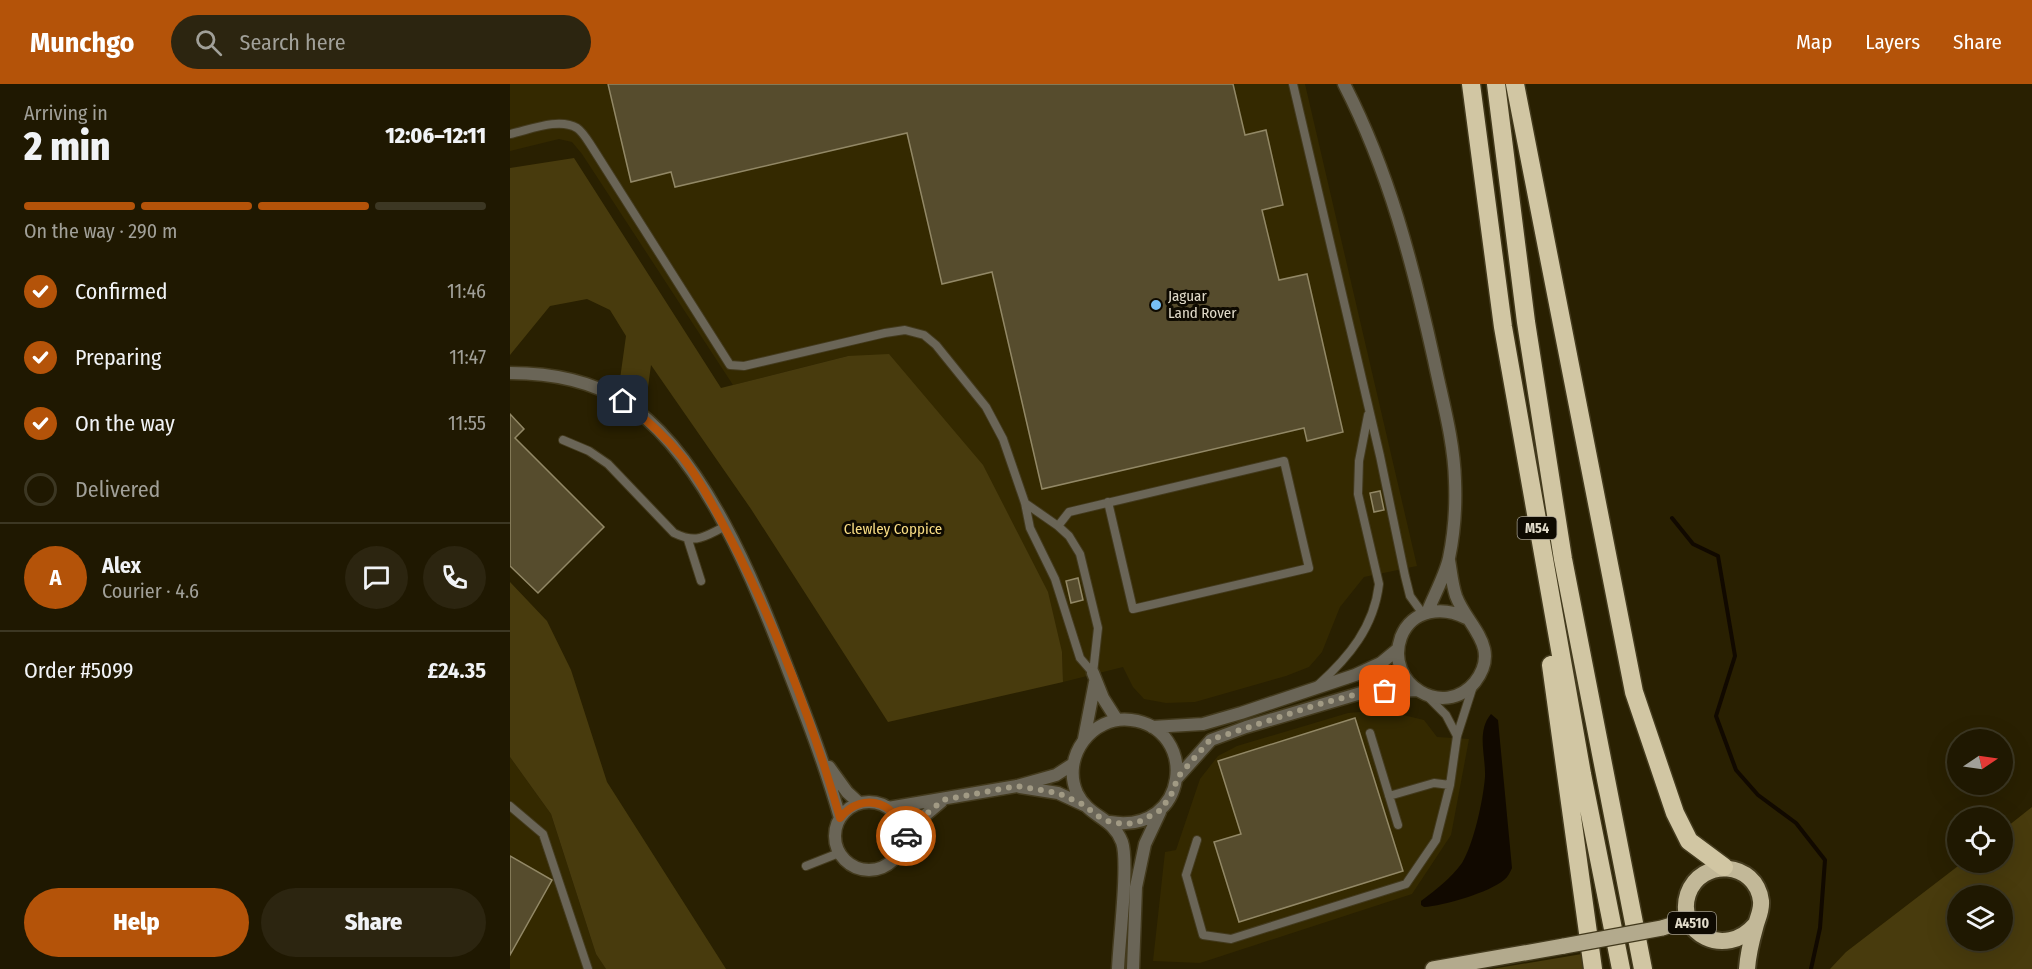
<!DOCTYPE html>
<html lang="en">
<head>
<meta charset="utf-8">
<style>
	body { margin:0; font-family:"Fira Sans Condensed",sans-serif; background:#2c2510; color:#f1f3f6; height:100vh; display:flex; flex-direction:column; font-size:22px; white-space:nowrap }
	* { box-sizing:border-box; margin:0 }
	p { font-size:20px; color:#a1a099 }
	.icon { flex:none; width:33px; height:33px; fill:none; stroke:currentColor; stroke-width:2; stroke-linecap:round; stroke-linejoin:round }
	.map { position:relative; flex:1; overflow:hidden }
	.panel { display:flex; flex-direction:column; background:#1f1801; width:510px }
	.panel>* { flex:none }
	.needle { width:39px; rotate:77deg }
	.controls { position:absolute; left:1437px; top:645px; display:grid; gap:12px }
	.controls a { display:grid; place-items:center; width:66px; height:66px; border-radius:50%; background:#1f1801; box-shadow:0 6px 24px #0002,0 0 0 2px #3c3723; font-size:30px }
	.pin { position:absolute; display:grid; place-items:center; width:51px; height:51px; color:#fff; margin:-26px; border-radius:12px; box-shadow:0 3px 9px #0006 }
	.courier { position:absolute; display:grid; place-items:center; width:60px; height:60px; margin:-30px; border:4px solid #b45309; border-radius:50%; background:#fff; color:#222; box-shadow:0 2px 8px #0007 }
	.summary em { font-style:normal; font-weight:800 }
	.summary div { display:flex; flex-direction:column-reverse }
	.summary { display:flex; align-items:center; justify-content:space-between; height:102px; padding:0 24px }
	h1 { font-size:39px; font-weight:800; line-height:45px }
	.bar { display:grid; grid-template-columns:repeat(4,1fr); gap:9px 6px; align-content:center; height:72px; padding:0 24px }
	.bar i { height:8px; border-radius:4px; background:#3c3723 }
	.bar .current { background:#b45309 }
	.bar p { grid-column:span 4 }
	.line { display:flex; align-items:center; gap:15px; padding:0 24px; border-top:2px solid #3c3723 }
	.line div { flex:1 }
	.round { display:grid; place-items:center; flex:none; width:63px; height:63px; border-radius:32px; background:#2c2510 }
	ol { padding:0 24px; list-style:none }
	li { display:flex; align-items:center; gap:18px; height:66px }
	li p { margin-inline-start:auto }
	li .icon { padding:6px; border-radius:50%; background:#b45309; color:#fff; stroke-width:4 }
	li:last-child { color:#a1a099 }
	li i { width:33px; height:33px; border:3px solid #3c3723; border-radius:50% }
	.cta { display:flex; gap:12px; margin-top:auto; padding:12px 24px }
	.cta a { flex:1; height:69px; border-radius:36px; background:#b45309; color:#fff; font-size:24px; font-weight:800; line-height:69px; text-align:center }
	.cta a+a { background:#2c2510; color:#f1f3f6 }
	header { display:flex; align-items:center; gap:36px; box-sizing:border-box; height:84px; padding:0 30px; background:#b45309; color:#fff }
	header strong { font-size:28px }
	nav { display:flex; gap:33px; margin-inline-start:auto; font-size:21px }
	.search { width:420px; height:54px; background:#2c2510; display:flex; align-items:center; gap:15px; box-sizing:border-box; padding:0 21px; border-radius:33px; color:#a1a099; font-size:22px }
	main { display:flex; flex:1; min-height:0 }
	.map>svg:first-child { display:block }
	.built { fill:#342900 }
	.green { fill:#483b0d; fill-rule:evenodd }
	.water { fill:#110900 }
	.lines { fill:none; stroke-linecap:round; stroke-linejoin:round }
	.stream { stroke:#110900; stroke-width:4 }
	.building { fill:#564c2d; stroke:#928866; stroke-width:1.5 }
	.service-casing { stroke:#433a1d; stroke-width:10 }
	.minor-casing { stroke:#433a1d; stroke-width:15 }
	.primary-casing { stroke:#433a1d; stroke-width:18 }
	.trunk-casing { stroke:#433a1d; stroke-width:20 }
	.motorway-casing { stroke:#433a1d; stroke-width:21 }
	.service { stroke:#6a6557; stroke-width:8 }
	.minor { stroke:#6a6557; stroke-width:12 }
	.primary { stroke:#b3aa8d; stroke-width:15 }
	.trunk { stroke:#c2b898; stroke-width:16 }
	.motorway { stroke:#d1c6a3; stroke-width:18 }
	.primary-bridge-casing { stroke:#433a1d; stroke-width:18; stroke-linecap:butt }
	.primary-bridge { stroke:#b3aa8d; stroke-width:15 }
	.done { stroke:#a19a84; stroke-width:6; stroke-dasharray:0 10.8 }
	.route { stroke:#b45309; stroke-width:8 }
	.poi-dot { fill:#77c0f7; stroke:#0e0a01; stroke-width:2 }
	.labels { text-anchor:middle; stroke-width:6; stroke-linejoin:round; paint-order:stroke }
	.shield { fill:#0e0a01; stroke:#a29c8e; stroke-width:1.5 }
	.shield-label { font-size:14px; font-weight:bold; fill:#e1dbca }
	.poi-label { font-size:15px; fill:#e1dbca; stroke:#0e0a01; text-anchor:start }
	.park-label { font-size:15px; fill:#f9dd84; stroke:#0e0a01 }
</style>
</head>
<body>
<header>
<strong>Munchgo</strong>
<div class="search"><svg class="icon" aria-label="search" viewBox="0 0 24 24"><circle cx="10" cy="10" r="6"/><path d="M15 15l6 6"/></svg>Search here</div>
<nav><a>Map</a><a>Layers</a><a>Share</a></nav>
</header>
<main>
<section class="panel">
<div class="summary"><div><h1>2 min</h1><p>Arriving in</p></div><em>12:06–12:11</em></div>
<div class="bar"><i class="current"></i><i class="current"></i><i class="current"></i><i></i><p>On the way · 290 m</p></div>
<ol>
<li><svg class="icon" aria-label="check" viewBox="0 0 24 24"><path d="M5 12l5 5 9-10"/></svg>Confirmed<p>11:46</p></li>
<li><svg class="icon" aria-label="check" viewBox="0 0 24 24"><path d="M5 12l5 5 9-10"/></svg>Preparing<p>11:47</p></li>
<li><svg class="icon" aria-label="check" viewBox="0 0 24 24"><path d="M5 12l5 5 9-10"/></svg>On the way<p>11:55</p></li>
<li><i></i>Delivered</li>
</ol>
<div class="line" style="height:108px"><b class="round" style="background:#b45309;color:#fff">A</b><div><b>Alex</b><p>Courier · 4.6</p></div><a class="round"><svg class="icon" aria-label="chat" viewBox="0 0 24 24"><path d="M4 5h16v11H9l-5 4z"/></svg></a><a class="round"><svg class="icon" aria-label="phone" viewBox="0 0 24 24"><path d="M5 4h4l2 5-3 2q2 4 5 5l2-3 5 2v4C11 20 4 13 5 4z"/></svg></a></div>
<div class="line" style="height:78px"><div>Order #5099</div><b>£24.35</b></div>
<div class="cta"><a>Help</a><a>Share</a></div>
</section>
<div class="map">
<svg width="1522" height="885" viewBox="0 0 1522 885">
	<rect width="100%" height="100%" fill="#292001"/>
	<path class="built" d="M0 0H795L907 482 854 493 830 523 812 568 799 583 776 592 685 618 656 619 634 615 623 603 613 583 553 598 552 568 338 272 223 301 72 70 62 58 49 55 0 67Z
		M872 626 914 636 927 653 959 655 941 751 902 810 690 879 643 877 655 768 666 766 690 695 708 672 727 662 838 629Z
		M0 673 41 730 86 870 96 885H0Z"/>
	<path class="green" d="M64 74 211 304 338 272 379 270 473 381 538 508 552 568 553 598 378 638 241 425 141 281 137 311 110 295 116 252 100 226 77 215 40 222 0 271V84Z
		M0 498 37 537 61 586 97 698 216 885H96L86 870 41 730 0 673Z
		M1522 723V885H1320L1336 868 1452 779 1492 778 1493 746ZM1448 812H1492V856H1448Z
		M1072 870 1073 885H982Z"/>
	<path class="water" d="M981 630 988 636 1002 784C1000 788 998 793 994 796 980 808 933 822 914 823L911 821V817C926 806 941 794 952 779 964 759 973 717 975 693 976 672 966 648 981 630Z"/>
	<g class="lines">
		<path class="stream" d="M1162 434 1183 460 1208 472 1225 572 1206 632 1226 686 1248 711 1286 739 1315 776 1310 844 1301 885"/>
	</g>
	<path class="building" d="M98 0H723L735 51 756 46 773 121 752 126 769 196 797 190 833 348 797 357 794 344 532 405 482 188 432 200 397 49 165 103 161 88 121 98Z
		M0 330 14 345 5 354 94 443 28 509 0 482Z
		M870 407 874 426 864 428 860 409Z
		M568 494 573 516 561 519 556 497Z
		M845 634 893 787 729 838 704 758 731 750 708 677Z
		M0 772 42 796 0 871Z"/>
	<g class="lines">
		<g class="service-casing">
			<path id="service" d="M783 0 870 372 895 492 900 512 913 530
				M0 50C19 46 49 33 67 44 73 48 78 57 82 63L220 281 234 282 375 249 395 246 414 251 426 261 476 323 493 355 515 419 520 444 545 495 570 574 583 589
				M53 356 79 367 98 380 164 449C187 460 193 453 214 443
				M515 419 548 442 559 452 570 470 588 544 583 589
				M548 442 559 428 774 377 799 484 623 525 598 418
				M178 456 191 497
				M808 601C839 573 864 543 869 500L848 410 849 377 858 331
				M918 613 936 631 947 652
				M860 649 888 741
				M879 712 924 699 940 701
				M0 722 33 750 78 885
				M687 756 676 791 693 851 721 855 896 800 926 756 940 701 947 652 963 602
				M296 782 329 769"/>
		</g>
		<g class="minor-casing">
			<path id="minor" d="M834 0C879 87 903 181 924 276 932 315 944 356 945 397 946 421 944 450 939 474 935 492 924 511 917 529
				M0 289C40 289 79 296 113 317 194 368 246 502 279 588 298 637 316 684 330 734
				M939 476C941 487 942 500 946 512 957 542 992 563 965 598 934 636 874 600 891 553 902 525 933 522 956 534
				M583 589 593 614 607 636
				M642 643 693 640 731 629 845 591 871 579 888 565
				M574 655 585 598
				M319 683 337 708 349 719
				M667 694 701 656 736 643 851 609 907 606
				M510 703 548 709 574 721
				M325 752a34 34 0 1 1 68 0a34 34 0 1 1-68 0Z
				M378 724 507 702 546 691 563 680
				M600 738C680 751 689 644 621 636 582 631 551 673 567 709 579 734 602 732 612 758 619 778 609 858 608 885
				M393 756 412 734 432 717
				M623 885 626 803 635 760 650 728"/>
		</g>
		<g class="primary-casing">
			<path id="primary" d="M1152 844 1180 835
				M923 885 1054 862"/>
		</g>
		<g class="trunk-casing">
			<path id="trunk" d="M1237 885C1238 871 1241 858 1245 844 1247 835 1252 827 1251 817 1246 777 1191 773 1178 810 1165 850 1216 875 1245 841"/>
		</g>
		<g class="motorway-casing">
			<path id="motorway" d="M961 0 993 243 1072 690 1111 885
				M986 0 1016 238 1053 475 1133 885
				M1005 0 1124 608 1165 729 1179 757 1214 783
				M1041 581 1083 885"/>
		</g>
		<use href="#service" class="service"/>
		<use href="#minor" class="minor"/>
		<use href="#primary" class="primary"/>
		<use href="#trunk" class="trunk"/>
		<use href="#motorway" class="motorway"/>
		<g class="primary-bridge-casing">
			<path id="primary-bridge" d="M1054 862 1152 844"/>
		</g>
		<use href="#primary-bridge" class="primary-bridge"/>
	</g>
	<g class="lines">
		<path class="done" d="M396 752 412 734 433 716 507 702 548 709 574 721 586 731 600 738 614 740 627 739 651 726 664 706 667 694 700 656 806 621 851 609 875 607"/>
		<path class="route" d="M113 317C135 334 155 352 173 374 195 403 211 437 228 469 270 553 304 643 330 734 353 705 392 719 393 756L396 752"/>
	</g>
	<circle class="poi-dot" cx="646" cy="221" r="6"/>
	<g class="labels">
		<g class="shield">
			<rect x="1007.5" y="433" width="39" height="22" rx="4.5"/>
			<rect x="1158" y="828" width="48" height="22" rx="4.5"/>
		</g>
		<g class="shield-label">
			<text x="1027" y="449">M54</text>
			<text x="1182" y="844">A4510</text>
		</g>
		<g class="poi-label">
			<text x="658" y="217">Jaguar<tspan x="658" dy="17">Land Rover</tspan></text>
		</g>
		<g class="park-label">
			<text x="383" y="450">Clewley Coppice</text>
		</g>
	</g>
</svg>
<div class="controls">
<a><svg class="needle" viewBox="-14 -14 28 28"><path d="M0-13l5 13h-10z" fill="#e53935"/><path d="M0 13l5-13h-10z" fill="#a1a099"/></svg></a>
<a><svg class="icon" aria-label="locate" viewBox="0 0 24 24"><circle cx="12" cy="12" r="6"/><path d="M12 2v4M12 18v4M2 12h4M18 12h4"/></svg></a>
<a><svg class="icon" aria-label="layers" viewBox="0 0 24 24"><path d="M12 4l9 5-9 5-9-5zM3 14l9 5 9-5"/></svg></a>
</div>
<div class="pin" style="left:875px;top:607px;background:#ea580c"><svg class="icon" aria-label="bag" viewBox="0 0 24 24"><path d="M5 8h14l-1 12H6zM9 8a3 3 0 0 1 6 0"/></svg></div>
<div class="pin" style="left:113px;top:317px;background:#1f2937"><svg class="icon" aria-label="home" viewBox="0 0 24 24"><path d="M3 11l9-7 9 7M6 9v11h12V9"/></svg></div>
<div class="courier" style="left:396px;top:752px"><svg class="icon" aria-label="car" viewBox="0 0 24 24"><path d="M5 17H2v-5l4-1 3-4h7l3 4 3 1v5h-3M9 17h6M6 11h13"/><circle cx="7" cy="17" r="2"/><circle cx="17" cy="17" r="2"/></svg></div>
</div>
</main>
</body>
</html>
